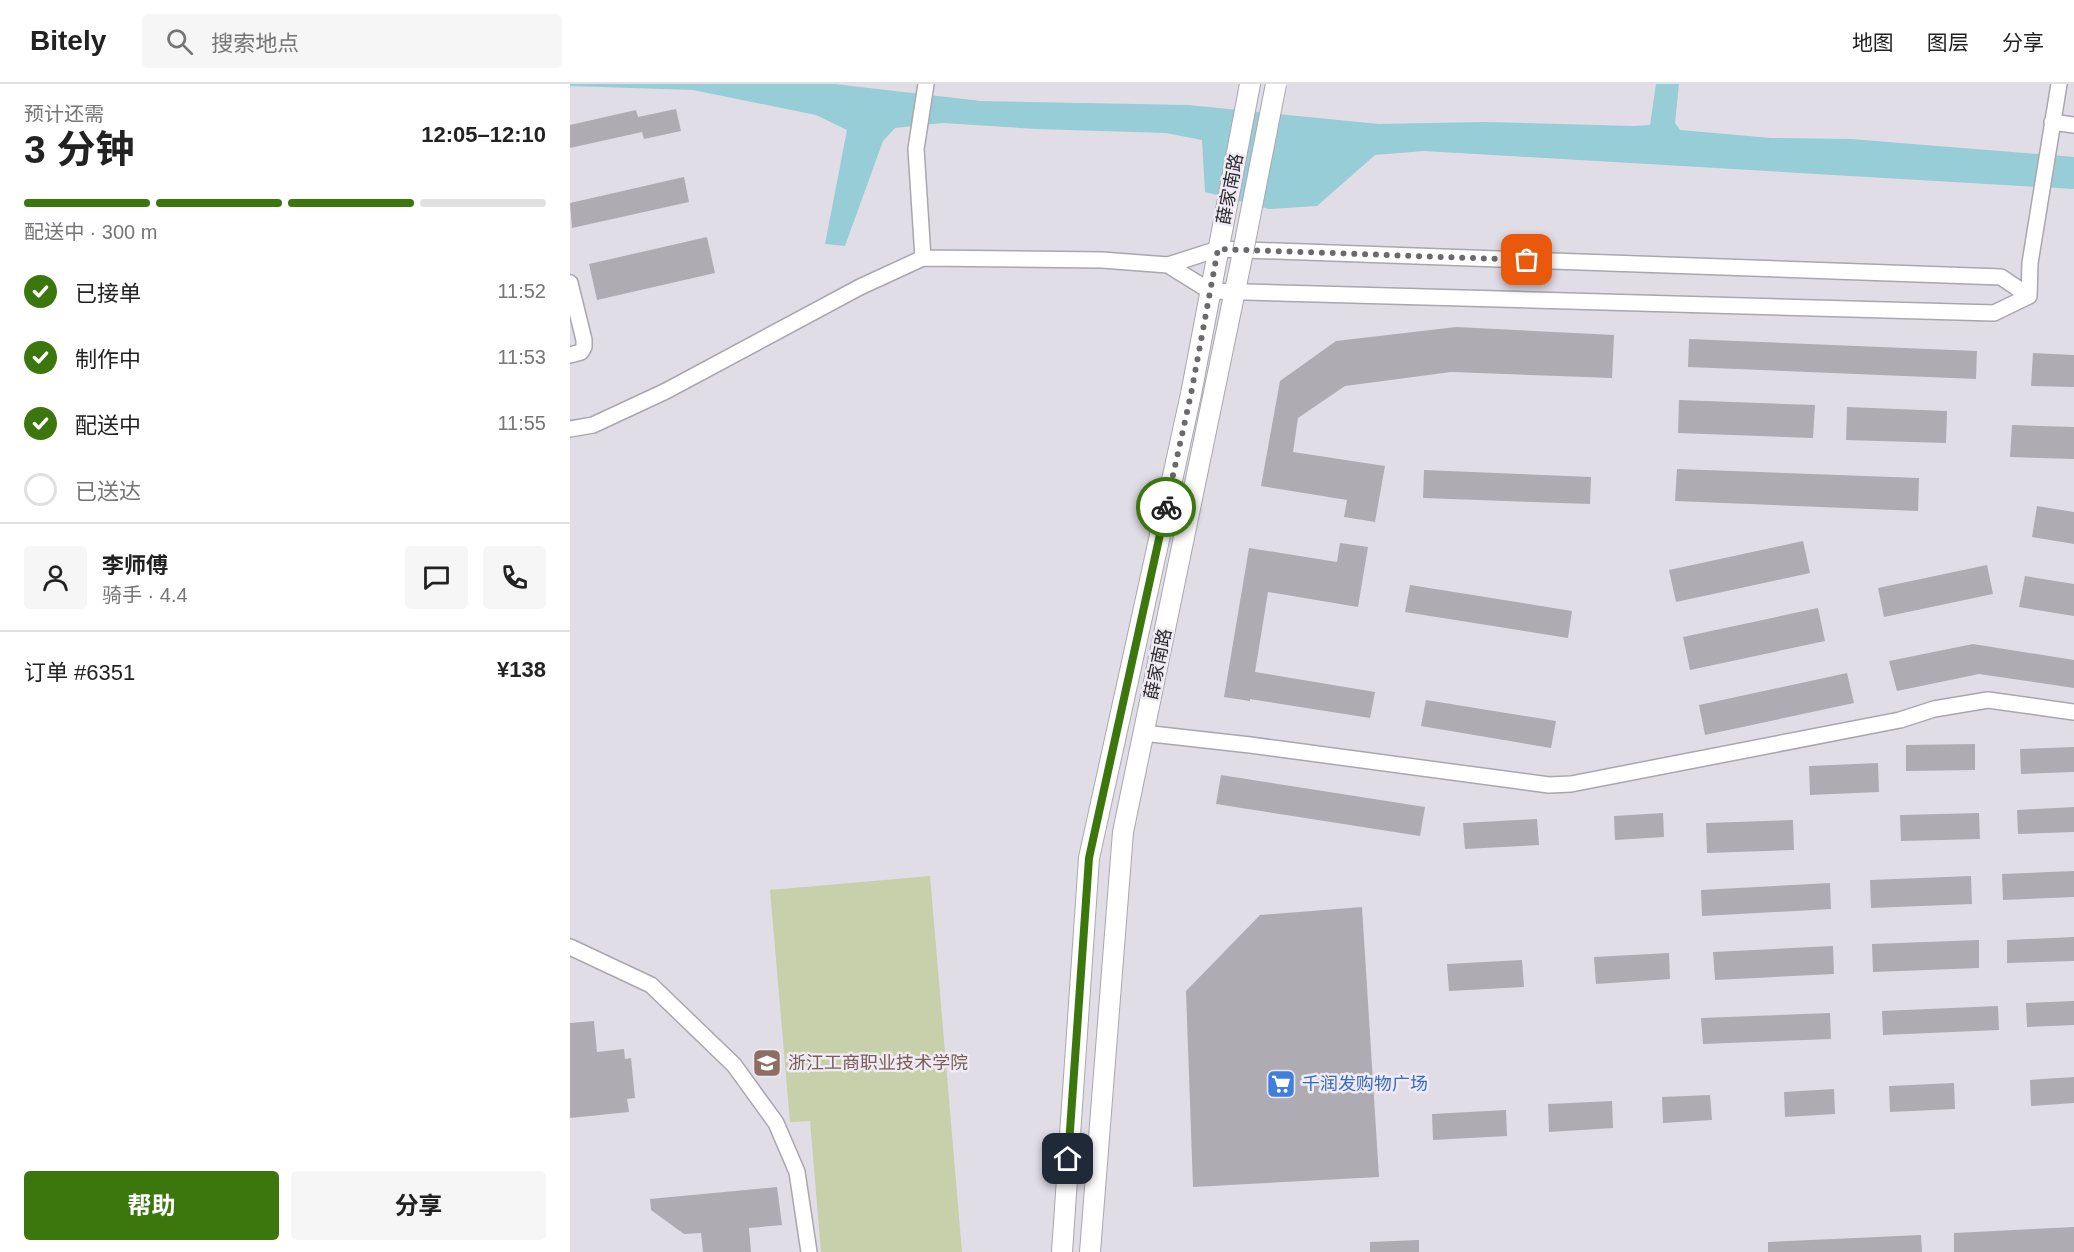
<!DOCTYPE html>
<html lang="zh">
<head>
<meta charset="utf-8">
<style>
	body { margin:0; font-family:Helvetica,"Noto Sans SC",sans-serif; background:#f6f6f6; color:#222; height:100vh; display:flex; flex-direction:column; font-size:22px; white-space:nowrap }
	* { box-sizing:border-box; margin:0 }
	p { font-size:20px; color:#767676 }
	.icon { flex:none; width:33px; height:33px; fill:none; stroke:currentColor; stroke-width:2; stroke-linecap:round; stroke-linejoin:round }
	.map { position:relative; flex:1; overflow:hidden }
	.panel { display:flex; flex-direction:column; background:#fff; width:570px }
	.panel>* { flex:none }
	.pin { position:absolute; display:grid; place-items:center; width:51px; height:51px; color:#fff; margin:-26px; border-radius:12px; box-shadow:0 3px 9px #0006 }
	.courier { position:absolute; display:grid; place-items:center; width:60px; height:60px; margin:-30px; border:4px solid #3c770e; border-radius:50%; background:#fff; color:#222; box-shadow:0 2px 8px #0007 }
	.overview em { font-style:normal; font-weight:700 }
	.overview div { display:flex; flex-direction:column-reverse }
	.overview { display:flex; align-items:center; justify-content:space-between; height:102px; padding:0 24px }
	h1 { font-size:39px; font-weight:700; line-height:45px }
	.bar { display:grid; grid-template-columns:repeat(4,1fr); gap:9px 6px; align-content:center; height:72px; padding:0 24px }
	.bar i { height:8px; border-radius:4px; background:#e0e0e0 }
	.bar .selected { background:#3c770e }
	.bar p { grid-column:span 4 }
	.line { display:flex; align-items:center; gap:15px; padding:0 24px; border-top:2px solid #e0e0e0 }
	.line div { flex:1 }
	.round { display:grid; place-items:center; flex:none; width:63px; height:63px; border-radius:6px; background:#f6f6f6 }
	ol { padding:0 24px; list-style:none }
	li { display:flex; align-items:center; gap:18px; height:66px }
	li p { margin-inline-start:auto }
	li .icon { padding:6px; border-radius:50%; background:#3c770e; color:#fff; stroke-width:4 }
	li:last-child { color:#767676 }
	li i { width:33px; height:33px; border:3px solid #e0e0e0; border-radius:50% }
	.cta { display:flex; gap:12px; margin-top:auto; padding:12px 24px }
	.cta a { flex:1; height:69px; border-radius:6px; background:#3c770e; color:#fff; font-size:24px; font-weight:700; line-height:69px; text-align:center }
	.cta a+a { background:#f6f6f6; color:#222 }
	header { display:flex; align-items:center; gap:36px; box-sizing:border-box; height:84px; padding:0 30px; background:#fff; border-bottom:2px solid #e0e0e0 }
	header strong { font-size:28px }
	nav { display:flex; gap:33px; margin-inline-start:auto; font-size:21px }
	.search { width:420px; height:54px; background:#f6f6f6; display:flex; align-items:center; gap:15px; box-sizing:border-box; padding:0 21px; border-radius:6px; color:#767676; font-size:22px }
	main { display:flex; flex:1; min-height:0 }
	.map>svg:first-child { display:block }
	.green { fill:#c7d0aa }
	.water { fill:#97cdd6 }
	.building { fill:#afabb3 }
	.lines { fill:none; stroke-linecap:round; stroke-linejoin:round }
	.minor-casing { stroke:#aaa6ae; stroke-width:18 }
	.major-casing { stroke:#aaa6ae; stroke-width:22 }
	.minor { stroke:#fff; stroke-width:15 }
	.major { stroke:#fff; stroke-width:20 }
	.major-bridge-casing { stroke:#aaa6ae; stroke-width:22; stroke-linecap:butt }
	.major-bridge { stroke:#fff; stroke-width:20 }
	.done { stroke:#6b696e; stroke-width:6; stroke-dasharray:0 10.8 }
	.route { stroke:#3c770e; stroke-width:8 }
	.labels { text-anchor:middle; stroke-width:5; stroke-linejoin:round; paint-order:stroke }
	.street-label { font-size:18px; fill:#2c2a2e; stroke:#efeaf3 }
	.education-label { font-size:18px; fill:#785e54; stroke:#efeaf3; text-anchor:start }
	.shop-label { font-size:18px; fill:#366cbe; stroke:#efeaf3; text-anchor:start }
</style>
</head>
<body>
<header>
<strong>Bitely</strong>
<div class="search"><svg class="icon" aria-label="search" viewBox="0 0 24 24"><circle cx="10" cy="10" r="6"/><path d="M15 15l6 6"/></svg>搜索地点</div>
<nav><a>地图</a><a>图层</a><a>分享</a></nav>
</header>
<main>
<section class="panel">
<div class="overview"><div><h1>3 分钟</h1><p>预计还需</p></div><em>12:05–12:10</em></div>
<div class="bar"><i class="selected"></i><i class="selected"></i><i class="selected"></i><i></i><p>配送中 · 300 m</p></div>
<ol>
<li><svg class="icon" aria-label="check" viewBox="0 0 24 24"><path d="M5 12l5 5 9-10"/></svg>已接单<p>11:52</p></li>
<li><svg class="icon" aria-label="check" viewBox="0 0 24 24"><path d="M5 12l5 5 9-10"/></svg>制作中<p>11:53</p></li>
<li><svg class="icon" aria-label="check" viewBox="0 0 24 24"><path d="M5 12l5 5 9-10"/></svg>配送中<p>11:55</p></li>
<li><i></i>已送达</li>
</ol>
<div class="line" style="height:108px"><a class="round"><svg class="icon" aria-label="person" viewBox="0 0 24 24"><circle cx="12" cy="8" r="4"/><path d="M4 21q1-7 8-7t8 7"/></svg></a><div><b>李师傅</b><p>骑手 · 4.4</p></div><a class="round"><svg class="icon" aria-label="chat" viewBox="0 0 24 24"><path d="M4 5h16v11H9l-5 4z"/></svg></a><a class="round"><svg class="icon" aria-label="phone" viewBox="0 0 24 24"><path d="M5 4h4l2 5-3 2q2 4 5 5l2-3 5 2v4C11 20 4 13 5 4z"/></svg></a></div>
<div class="line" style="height:78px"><div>订单 #6351</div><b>¥138</b></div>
<div class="cta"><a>帮助</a><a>分享</a></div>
</section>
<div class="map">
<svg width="1504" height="1168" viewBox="0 0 1504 1168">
	<rect width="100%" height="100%" fill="#e1dde6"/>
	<path class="green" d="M360 792 392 1168H251L240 1037 220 1038 200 806Z"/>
	<path class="water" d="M0 0H265L411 17 618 21 809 40 914 38 1064 42 1080 41 1086 0H1109L1105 39 1110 46 1201 54 1281 55 1504 73V105L854 67 805 71 747 122 699 125 635 108 632 56 596 49 466 45 372 39 325 44 313 57 275 162 255 160 277 46 246 31 123 6 0 2Z"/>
	<path class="building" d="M106 25 111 47 74 55 72 48 0 64V41L66 26 68 33Z
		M114 93 119 118 2 144 0 119Z
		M137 153 145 189 27 216 19 180Z
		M886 243 1044 251 1042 294 881 288 775 302 728 334 723 368 815 382 805 438 774 433 777 416 691 402 710 297 766 257Z
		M1119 255 1407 267 1406 295 1118 283Z
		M1463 269 1504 271V303L1461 302Z
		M1109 316 1245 321 1243 354 1108 349Z
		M1277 323 1377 327 1376 359 1276 356Z
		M1442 341 1504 343V375L1440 373Z
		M1107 385 1349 394 1348 427 1105 417Z
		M854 386 1021 393 1020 420 853 414Z
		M1467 422 1504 428V460L1462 453Z
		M1233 457 1240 489 1106 518 1099 486Z
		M770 459 798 463 788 523 698 508 685 588 805 608 800 634 680 615V617L654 613 679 464 767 478Z
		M1417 481 1423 510 1314 533 1308 504Z
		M1455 492 1504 500V532L1449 523Z
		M840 501 1002 527 998 554 835 528Z
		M1248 524 1255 557 1120 586 1113 553Z
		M1403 560 1504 576V604L1409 590 1327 607 1319 577Z
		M1277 589 1284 619 1135 651 1129 621Z
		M856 616 986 637 981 664 851 642Z
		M1405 660V686L1336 687V661Z
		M1504 663V688L1451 690 1450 665Z
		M1308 679 1309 708 1240 711 1239 682Z
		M651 691 855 723 850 752 646 720Z
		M1504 723V748L1448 750 1447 726Z
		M1093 729 1094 753 1045 756 1044 732Z
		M1409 729 1410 755 1331 757 1330 731Z
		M967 735 969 761 895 765 893 739Z
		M1223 736 1224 766 1137 769 1136 739Z
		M1504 787V813L1433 816 1432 790Z
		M1401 792 1402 820 1301 824 1300 796Z
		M1260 799 1261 825 1132 832 1131 806Z
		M792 823 809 1093 623 1103 616 907 690 831Z
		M1504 853V877L1437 879V856Z
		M1409 856V884L1303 888 1302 860Z
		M1263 862 1264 890 1145 896 1143 868Z
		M1099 869 1100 895 1026 900 1024 873Z
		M952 876 954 903 879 907 877 880Z
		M1504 917V941L1457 943 1456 919Z
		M1428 922 1429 946 1313 951 1312 927Z
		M1260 929 1261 955 1133 960 1131 934Z
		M24 937 27 968 54 965 55 975 61 974 65 1014 57 1015 59 1028 0 1034V939Z
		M1504 993V1019L1461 1022 1460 996Z
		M1384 999 1385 1025 1320 1028 1319 1002Z
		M1264 1005 1265 1030 1215 1033 1214 1008Z
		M1140 1011 1142 1036 1093 1039 1092 1013Z
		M1042 1017 1043 1044 979 1048 978 1020Z
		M936 1026 937 1052 863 1056 862 1030Z
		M207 1103 212 1141 179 1144 181 1168H133L131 1149 114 1150 81 1126 80 1115Z
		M1504 1143V1168H1384V1149Z
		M1351 1151 1352 1168H1198V1158Z
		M849 1156V1168H800V1158Z"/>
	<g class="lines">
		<g class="minor-casing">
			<path id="minor" d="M1482 38 1504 41
				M353 174 346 65 356 0
				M598 181 640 207 1424 229 1459 212
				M0 199 14 256V263L11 268 0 271
				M1459 212 1460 179 1489 0
				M0 345 23 341 96 307 290 203 353 174 532 176 598 181 648 165 1431 193 1459 212
				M573 649 680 661 979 701 1001 700 1330 636 1364 625 1418 616 1504 628
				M0 863 81 901 164 981 206 1039 227 1088 239 1168"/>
		</g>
		<g class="major-casing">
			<path id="major" d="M492 1168 519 774 621 310 680 0
				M520 1168 553 748 673 168"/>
		</g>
		<use href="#minor" class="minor"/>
		<use href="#major" class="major"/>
		<g class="major-bridge-casing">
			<path id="major-bridge" d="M673 168 706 0"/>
		</g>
		<use href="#major-bridge" class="major-bridge"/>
	</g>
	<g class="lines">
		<path class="done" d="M596 423 621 310 648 165 957 176"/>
		<path class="route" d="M498 1075 519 774 596 423"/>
	</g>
	<defs>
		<g id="university-square" transform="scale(1.5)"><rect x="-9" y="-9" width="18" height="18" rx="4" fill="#8d6e63" stroke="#efeaf3"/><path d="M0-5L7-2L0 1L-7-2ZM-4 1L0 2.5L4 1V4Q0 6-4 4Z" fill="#fff"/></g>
		<g id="supermarket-square" transform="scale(1.5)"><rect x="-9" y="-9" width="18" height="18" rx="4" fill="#3f7fe0" stroke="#efeaf3"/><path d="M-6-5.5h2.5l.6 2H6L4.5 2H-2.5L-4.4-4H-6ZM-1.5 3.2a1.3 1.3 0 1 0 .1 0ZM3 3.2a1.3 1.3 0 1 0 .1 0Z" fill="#fff"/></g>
	</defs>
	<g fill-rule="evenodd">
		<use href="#university-square" x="197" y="979"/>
		<use href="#supermarket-square" x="711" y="1000"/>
	</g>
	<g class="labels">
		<g class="street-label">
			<text transform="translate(660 105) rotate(-79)" y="6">薛家南路</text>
			<text transform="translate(588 580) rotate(-78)" y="6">薛家南路</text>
		</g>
		<g class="education-label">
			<text x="218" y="985">浙江工商职业技术学院</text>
		</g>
		<g class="shop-label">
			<text x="732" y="1006">千润发购物广场</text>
		</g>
	</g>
</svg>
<div class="pin" style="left:957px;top:176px;background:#ea580c"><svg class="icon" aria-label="bag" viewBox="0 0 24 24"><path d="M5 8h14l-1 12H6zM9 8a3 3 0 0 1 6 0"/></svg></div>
<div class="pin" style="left:498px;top:1075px;background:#1f2937"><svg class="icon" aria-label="home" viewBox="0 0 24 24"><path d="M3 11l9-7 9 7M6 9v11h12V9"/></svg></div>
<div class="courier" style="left:596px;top:423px"><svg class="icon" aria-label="bike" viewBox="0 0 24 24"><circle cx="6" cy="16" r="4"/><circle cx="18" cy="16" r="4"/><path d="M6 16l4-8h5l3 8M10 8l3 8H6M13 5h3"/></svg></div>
</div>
</main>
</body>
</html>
